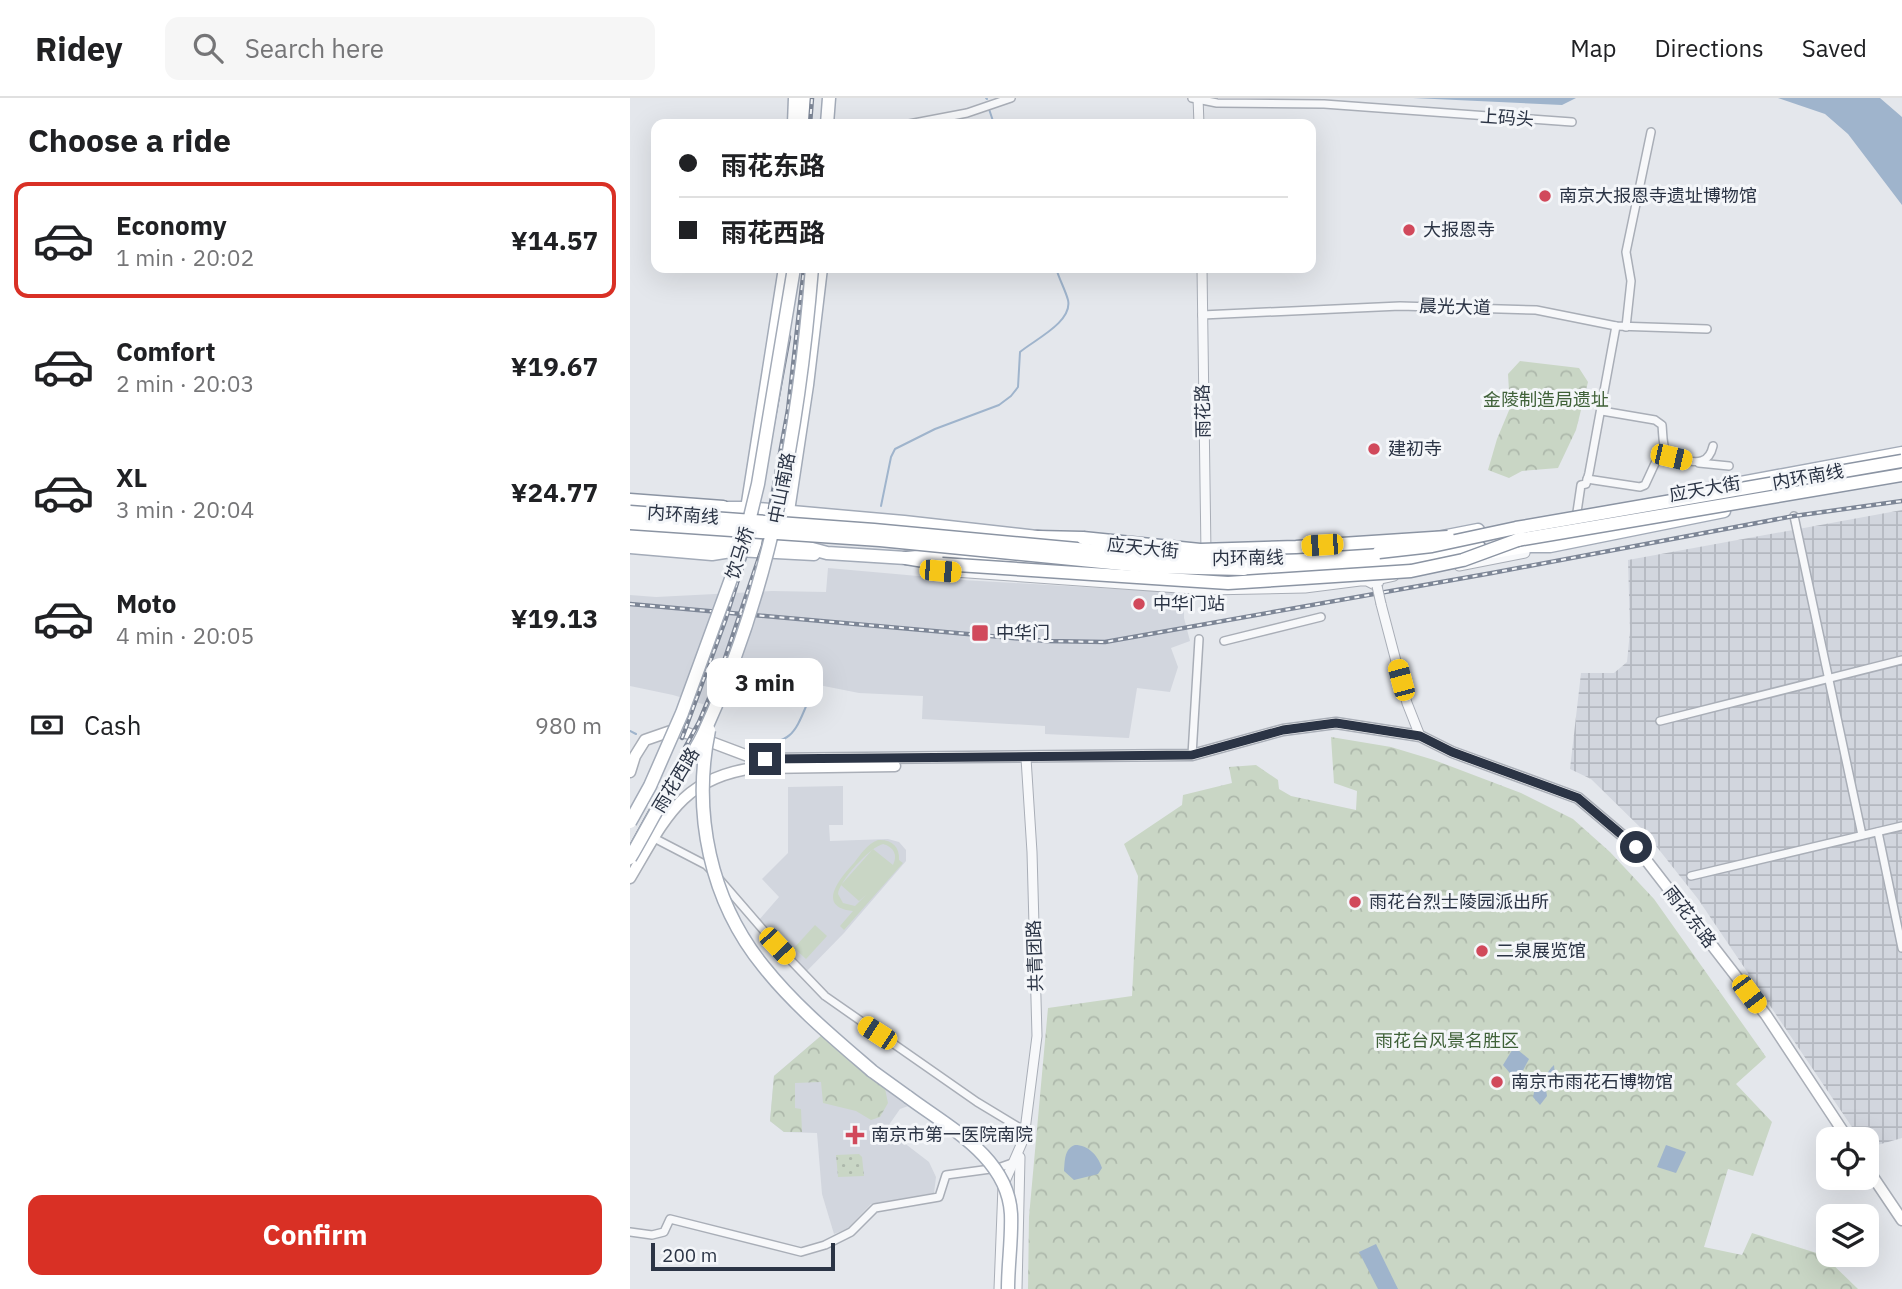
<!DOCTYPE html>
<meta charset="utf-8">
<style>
body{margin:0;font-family:"IBM Plex Sans","Noto Sans SC",sans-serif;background:#f6f6f6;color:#202124;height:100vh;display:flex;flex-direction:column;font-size:26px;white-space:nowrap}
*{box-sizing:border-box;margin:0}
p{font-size:23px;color:#757577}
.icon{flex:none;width:38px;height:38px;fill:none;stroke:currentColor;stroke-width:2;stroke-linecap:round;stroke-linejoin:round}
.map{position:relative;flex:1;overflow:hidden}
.drawer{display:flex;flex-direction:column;background:#fff;width:630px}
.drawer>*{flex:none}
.top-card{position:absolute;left:21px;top:21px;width:665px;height:154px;border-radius:14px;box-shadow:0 7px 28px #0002;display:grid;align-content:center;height:154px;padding:0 28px;background:#fff}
.buttons{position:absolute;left:1186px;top:1029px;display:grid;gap:14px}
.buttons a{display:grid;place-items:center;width:63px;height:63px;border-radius:14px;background:#fff;box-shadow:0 7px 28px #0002;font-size:35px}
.scale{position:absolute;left:21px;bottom:18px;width:184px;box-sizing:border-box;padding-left:7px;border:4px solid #2b3445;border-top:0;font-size:19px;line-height:24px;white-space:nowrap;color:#2b3445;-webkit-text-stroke:5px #f4f6f9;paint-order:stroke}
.end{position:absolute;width:32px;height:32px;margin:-16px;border:9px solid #2b3445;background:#fff;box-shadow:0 0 0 4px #fff}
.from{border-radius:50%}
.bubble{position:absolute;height:49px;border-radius:14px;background:#fff;box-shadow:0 7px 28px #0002;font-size:23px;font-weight:700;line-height:49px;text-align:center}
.car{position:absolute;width:21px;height:42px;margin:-21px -10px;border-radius:9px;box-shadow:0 0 5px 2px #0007;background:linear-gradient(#f5c518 24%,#345 0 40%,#f5c518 0 76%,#345 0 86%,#f5c518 0)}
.top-card b{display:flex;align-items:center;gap:24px;height:66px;font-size:26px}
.top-card b+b{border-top:2px solid #e0e0e0}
.top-card i{width:18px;height:18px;background:#202124}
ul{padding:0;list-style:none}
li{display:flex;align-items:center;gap:21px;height:116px;margin:0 14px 10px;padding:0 14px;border:4px solid transparent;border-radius:14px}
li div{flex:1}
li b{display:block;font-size:26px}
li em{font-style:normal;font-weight:700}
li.current{border-color:#d93025}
li>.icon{width:63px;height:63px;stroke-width:1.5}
h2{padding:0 28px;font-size:32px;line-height:84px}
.pay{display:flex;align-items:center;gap:18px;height:77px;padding:0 28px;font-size:26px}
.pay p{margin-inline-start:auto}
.action{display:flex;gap:14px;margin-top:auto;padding:14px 28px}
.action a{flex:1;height:80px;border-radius:14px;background:#d93025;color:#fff;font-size:28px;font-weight:700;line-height:80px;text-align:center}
header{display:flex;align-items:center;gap:42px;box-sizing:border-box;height:98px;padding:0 35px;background:#fff;border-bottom:2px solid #e0e0e0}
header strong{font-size:33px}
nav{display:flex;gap:38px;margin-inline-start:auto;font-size:24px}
.search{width:490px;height:63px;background:#f6f6f6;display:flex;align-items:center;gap:18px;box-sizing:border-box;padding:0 24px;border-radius:14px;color:#757577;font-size:26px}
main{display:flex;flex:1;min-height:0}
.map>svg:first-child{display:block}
.built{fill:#d2d6de}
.industrial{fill:url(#industrial-grid)}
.park{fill:url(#park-crowns)}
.garden{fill:url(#garden-dots)}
.pitch{fill:#c9d6c5;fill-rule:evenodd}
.water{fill:#9fb4cc}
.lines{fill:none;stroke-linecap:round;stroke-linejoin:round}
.stream{stroke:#9fb4cc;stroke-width:2}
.minor-casing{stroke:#a9aeb7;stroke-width:10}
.tertiary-casing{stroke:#a9aeb7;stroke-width:11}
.secondary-casing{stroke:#a9aeb7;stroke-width:13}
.primary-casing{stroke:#a3abb8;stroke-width:15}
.trunk-casing{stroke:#8b94a3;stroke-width:15}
.minor{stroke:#f7f8fa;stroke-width:7}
.tertiary{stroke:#f7f8fa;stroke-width:9}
.secondary{stroke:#fff;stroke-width:10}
.primary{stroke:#fff;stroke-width:12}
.trunk{stroke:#fff;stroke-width:12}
.rail-casing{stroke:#7d8696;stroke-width:4.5}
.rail{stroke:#f4f6f9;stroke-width:2;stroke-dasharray:5;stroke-linecap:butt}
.tertiary-bridge-casing{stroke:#a9aeb7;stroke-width:11;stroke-linecap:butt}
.primary-bridge-casing{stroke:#a3abb8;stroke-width:15;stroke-linecap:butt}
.trunk-bridge-casing{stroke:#8b94a3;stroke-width:15;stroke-linecap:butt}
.tertiary-bridge{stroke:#f7f8fa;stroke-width:9}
.primary-bridge{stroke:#fff;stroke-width:12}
.trunk-bridge{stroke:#fff;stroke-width:12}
.route{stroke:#2b3445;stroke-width:9}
.poi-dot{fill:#d1495b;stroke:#f4f6f9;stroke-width:2.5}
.labels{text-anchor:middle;stroke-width:6;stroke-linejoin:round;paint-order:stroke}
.street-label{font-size:18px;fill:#2b3445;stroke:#f4f6f9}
.poi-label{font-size:18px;fill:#2b3445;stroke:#f4f6f9;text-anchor:start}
.park-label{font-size:18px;fill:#3f6138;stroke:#f4f6f9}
</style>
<header>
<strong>Ridey</strong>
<div class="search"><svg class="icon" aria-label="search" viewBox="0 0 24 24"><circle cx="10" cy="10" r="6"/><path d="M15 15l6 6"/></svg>Search here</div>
<nav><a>Map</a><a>Directions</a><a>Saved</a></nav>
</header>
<main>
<section class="drawer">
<h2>Choose a ride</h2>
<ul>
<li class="current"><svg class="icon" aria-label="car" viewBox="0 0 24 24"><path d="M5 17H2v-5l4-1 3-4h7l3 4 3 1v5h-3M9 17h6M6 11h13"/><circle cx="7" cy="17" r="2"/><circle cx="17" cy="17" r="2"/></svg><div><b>Economy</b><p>1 min · 20:02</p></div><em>¥14.57</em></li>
<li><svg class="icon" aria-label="car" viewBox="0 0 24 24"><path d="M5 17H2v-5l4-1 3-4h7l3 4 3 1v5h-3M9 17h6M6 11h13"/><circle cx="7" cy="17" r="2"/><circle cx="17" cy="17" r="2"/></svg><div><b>Comfort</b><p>2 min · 20:03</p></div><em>¥19.67</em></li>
<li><svg class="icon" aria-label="car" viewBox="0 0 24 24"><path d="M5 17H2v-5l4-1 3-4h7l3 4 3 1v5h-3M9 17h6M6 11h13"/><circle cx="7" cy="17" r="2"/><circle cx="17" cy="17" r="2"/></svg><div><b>XL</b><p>3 min · 20:04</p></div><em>¥24.77</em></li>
<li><svg class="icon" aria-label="car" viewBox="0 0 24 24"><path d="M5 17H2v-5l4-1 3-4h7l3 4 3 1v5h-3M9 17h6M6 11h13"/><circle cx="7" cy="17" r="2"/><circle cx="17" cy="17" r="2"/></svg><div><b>Moto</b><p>4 min · 20:05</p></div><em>¥19.13</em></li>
</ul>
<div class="pay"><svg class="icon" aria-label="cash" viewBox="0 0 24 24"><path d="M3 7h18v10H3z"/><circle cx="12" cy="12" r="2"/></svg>Cash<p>980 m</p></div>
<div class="action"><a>Confirm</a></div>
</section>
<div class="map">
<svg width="1272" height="1191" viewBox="0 0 1272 1191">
<defs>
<pattern id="industrial-grid" width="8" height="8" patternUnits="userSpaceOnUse" patternTransform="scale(1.75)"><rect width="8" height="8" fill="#d2d6de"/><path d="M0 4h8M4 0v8" fill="none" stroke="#b4b8c0"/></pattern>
<pattern id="park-crowns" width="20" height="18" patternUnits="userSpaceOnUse" patternTransform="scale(1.75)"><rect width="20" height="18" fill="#c9d6c5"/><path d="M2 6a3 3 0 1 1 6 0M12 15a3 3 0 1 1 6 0" fill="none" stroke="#adb8ab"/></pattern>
<pattern id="garden-dots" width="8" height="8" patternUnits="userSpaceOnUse" patternTransform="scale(1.75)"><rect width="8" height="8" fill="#c9d6c5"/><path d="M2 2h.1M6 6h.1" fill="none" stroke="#adb8ab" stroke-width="1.8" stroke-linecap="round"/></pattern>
</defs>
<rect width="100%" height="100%" fill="#e4e7ec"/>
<!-- built -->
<g class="built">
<polygon points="198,470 333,482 554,495 554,520 560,543 541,550 548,569 540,594 507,590 499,640 415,636 415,628 292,621 293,598 229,595 108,571 92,612 43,597 0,588 0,497 26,499 142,493 196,494"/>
<polygon points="213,688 213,727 199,727 200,743 258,741 269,744 276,752 276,763 214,835 173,877 128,823 149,799 132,781 158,755 158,689"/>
<polygon points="192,937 281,1007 270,1011 256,1031 299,1064 306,1079 304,1095 241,1106 217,1131 204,1136 192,1096 187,1035 154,1034 140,1023 144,978"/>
</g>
<!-- industrial -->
<polygon class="industrial" points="1272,412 1272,1040 1237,1050 1237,1041 1230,1041 1068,801 1015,734 961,681 940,671 951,575 984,575 997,564 1000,533 998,462"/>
<!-- park -->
<g class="park">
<polygon points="890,263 949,270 958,284 946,332 928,370 892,373 879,380 858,372 867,341 880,310 878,276"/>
<polygon points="701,639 761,649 804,662 891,695 943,721 980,754 1024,801 1136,959 1106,986 1142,1024 1123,1078 1098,1071 1074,1149 1112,1157 1122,1135 1193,1157 1228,1191 398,1191 399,1119 418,910 502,898 508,778 494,746 552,707 553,697 602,685 599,669 626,667 648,682 649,691 661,698 726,712 727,693 704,685"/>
<polygon points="192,937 254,986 258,1005 250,1019 241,1022 226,1013 193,1005 191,984 165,985 165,1010 171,1011 172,1034 154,1034 140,1023 144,978"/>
</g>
<!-- garden -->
<polygon class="garden" points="229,1056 232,1059 234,1078 208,1079 206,1057"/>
<!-- pitch -->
<g class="pitch">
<path d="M248,742C261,741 270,748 269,762L273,765L214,832L210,828L223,813C185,809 211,779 224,765C231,756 237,746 248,742ZM253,746C264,749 268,757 263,767L243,751L211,787L229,803L236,797L225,808L213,805L208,796C209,783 240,749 253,746Z"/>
<polygon points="185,827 197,838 176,861 164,850"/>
</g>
<!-- water -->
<g class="water">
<polygon points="783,0 946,0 932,7"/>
<polygon points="1148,0 1250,0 1272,19 1272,107 1218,36 1195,16"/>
<polygon points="884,949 899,961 889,980 885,981 873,967"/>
<path d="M924,967L925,978L916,992L917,998L910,1007L903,999L905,990C914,986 916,974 924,967Z"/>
<path d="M445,1047C458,1047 468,1057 472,1070L468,1076L444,1082L434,1073C435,1063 434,1051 445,1047Z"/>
<polygon points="1036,1047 1056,1054 1046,1075 1027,1069"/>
<polygon points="746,1146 768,1191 748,1191 729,1154"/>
</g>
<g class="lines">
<!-- stream -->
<g class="stream">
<polyline points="356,0 357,1"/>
<polyline points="359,11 364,26"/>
<path d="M251,408L261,359L265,351L305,331L369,307L381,298L388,289L390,254C404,242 443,224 438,202C435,191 429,181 426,170"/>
<polyline points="0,633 6,636"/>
<path d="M125,650C161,641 163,640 177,606"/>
</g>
<defs>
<g id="minor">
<polyline points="562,0 587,5 694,6 942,24"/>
<polyline points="279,26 337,15 381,0"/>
<polyline points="572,217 770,208 906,212 986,228 1077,231"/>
<polyline points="996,229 1001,183 996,154 1021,34"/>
<path d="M972,313L1025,322L1032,327C1033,335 1032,348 1037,355C1040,360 1047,360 1052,362C1067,365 1079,366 1083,348"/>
<polyline points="1069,365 1099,368"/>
<polyline points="957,381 1010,389 1015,387 1027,361 1036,353"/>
<polyline points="947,414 951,387 956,386 959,375 986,228"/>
<polyline points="1164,418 1232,737"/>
<polyline points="594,543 691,519"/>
<polyline points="1030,623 1272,562"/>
<polyline points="562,657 569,541"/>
<polyline points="1248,734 1272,850"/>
<polyline points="24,740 76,767 82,773"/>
<polyline points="1061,778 1272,728"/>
<polyline points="90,782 147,848 195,898 347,1004 395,1033"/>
<polyline points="0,1134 22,1137 34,1134 40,1121 171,1154 195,1147 221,1134 245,1110 309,1099 316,1077 368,1070 385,1064"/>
</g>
<g id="tertiary">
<polyline points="568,0 569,26"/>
<polyline points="572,170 576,455"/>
<polyline points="296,467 310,473 577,492 675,490 730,483 737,483 747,488 750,481 764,478"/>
<polyline points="829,468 895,455"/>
<polyline points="751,506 777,605 790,638"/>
<polyline points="369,1191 373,1088 394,1040 407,938 402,754 396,660"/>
<polyline points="387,1191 390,1059"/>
</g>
<g id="secondary">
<polyline points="0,674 5,658 15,642 41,633 57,635 126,661 562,657 653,632 706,625 790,638 822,654 948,700 1006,749 1136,917 1218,1041"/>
<path d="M0,780C34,723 51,679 125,670L265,668"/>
<polyline points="1237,1070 1272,1122"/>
</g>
<g id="primary">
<polyline points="164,26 165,0"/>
<polyline points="173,26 174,0"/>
<polyline points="197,26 199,0"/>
<polyline points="1073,392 1272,355"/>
<polyline points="83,410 117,410 274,424 416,440"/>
<polyline points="117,411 155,170"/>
<polyline points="158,413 177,287 191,170"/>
<polyline points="0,432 160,445 197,455 276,460 312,457 491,472"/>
<polyline points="807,440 848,432"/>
<polyline points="0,449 82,456 107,452 184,456"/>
<polyline points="864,454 900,448 920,448 1094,413"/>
<polyline points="753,470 804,463"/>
<polyline points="242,973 278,999"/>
</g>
<g id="trunk">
<polyline points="0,402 93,409"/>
<polyline points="407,439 453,440"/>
<polyline points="0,440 107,452"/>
<polyline points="276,460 312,466"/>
<polyline points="609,461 749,454"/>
<path d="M614,471C694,470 771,463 849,449"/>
</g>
</defs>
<!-- minor casing -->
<use href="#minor" class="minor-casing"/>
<!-- tertiary casing -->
<use href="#tertiary" class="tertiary-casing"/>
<!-- secondary casing -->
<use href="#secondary" class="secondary-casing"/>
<!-- primary casing -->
<use href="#primary" class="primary-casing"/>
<!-- trunk casing -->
<use href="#trunk" class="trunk-casing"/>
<!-- minor -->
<use href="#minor" class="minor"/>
<!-- tertiary -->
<use href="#tertiary" class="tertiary"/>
<!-- secondary -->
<use href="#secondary" class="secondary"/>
<!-- primary -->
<use href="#primary" class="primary"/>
<!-- trunk -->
<use href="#trunk" class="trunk"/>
<defs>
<g id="rail">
<polyline points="180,26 182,0"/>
<polyline points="0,506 417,543 475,544 862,475 1164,418 1272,403"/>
<polyline points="52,640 95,523 122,437 159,239"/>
<polyline points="0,750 69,624 92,569 133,448 158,312 174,170"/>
</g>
</defs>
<!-- rail casing -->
<use href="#rail" class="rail-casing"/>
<!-- rail -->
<use href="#rail" class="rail"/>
<defs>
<polyline id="tertiary-bridge" points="747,488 751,506"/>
<g id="primary-bridge">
<path d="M79,632C62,715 80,803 134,869C165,908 205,941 242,973"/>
<polyline points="0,724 20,688 52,615 113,448 128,386 164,170"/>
<path d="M0,760C12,740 22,720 34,700C48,679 62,659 73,637C141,490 169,330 182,170"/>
<path d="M278,999C318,1029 378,1059 381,1116C382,1141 378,1166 378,1191"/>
</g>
<g id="trunk-bridge">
<polyline points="0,414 244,432 544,460 609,461"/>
<polyline points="0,425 250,442 522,469 614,471"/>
<polyline points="453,440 570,452 666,449 818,439"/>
<polyline points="887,442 1272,377"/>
<polyline points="749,454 802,448 886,430 1272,363"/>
<polyline points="312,466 598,485 781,473 833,462 893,440"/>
</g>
</defs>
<!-- tertiary-bridge casing -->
<use href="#tertiary-bridge" class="tertiary-bridge-casing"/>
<!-- primary-bridge casing -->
<use href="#primary-bridge" class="primary-bridge-casing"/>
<!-- trunk-bridge casing -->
<use href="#trunk-bridge" class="trunk-bridge-casing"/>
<!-- tertiary-bridge -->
<use href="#tertiary-bridge" class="tertiary-bridge"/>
<!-- primary-bridge -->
<use href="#primary-bridge" class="primary-bridge"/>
<!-- trunk-bridge -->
<use href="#trunk-bridge" class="trunk-bridge"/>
</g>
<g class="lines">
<!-- route -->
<polyline class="route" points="135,661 562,657 653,632 706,625 790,638 822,654 948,700 1006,749"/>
</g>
<!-- markers -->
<g class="poi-dot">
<circle cx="915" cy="98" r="7"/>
<circle cx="779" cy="132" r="7"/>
<circle cx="744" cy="351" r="7"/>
<circle cx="509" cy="506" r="7"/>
<rect x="341" y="526" width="18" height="18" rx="3.5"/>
<circle cx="725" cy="804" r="7"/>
<circle cx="852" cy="853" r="7"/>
<circle cx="867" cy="984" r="7"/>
<path d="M221.5 1026.5h7v7h7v7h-7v7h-7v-7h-7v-7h7z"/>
</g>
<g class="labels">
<!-- street labels -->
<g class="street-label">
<text transform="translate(877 20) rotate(4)" y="6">上码头</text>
<text transform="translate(825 209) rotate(2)" y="6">晨光大道</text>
<text transform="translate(573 313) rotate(-91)" y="6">雨花路</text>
<text transform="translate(1178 379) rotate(-10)" y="6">内环南线</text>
<text transform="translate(152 390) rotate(-79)" y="6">中山南路</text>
<text transform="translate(1075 391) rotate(-10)" y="6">应天大街</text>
<text transform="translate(53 417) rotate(4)" y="6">内环南线</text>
<text transform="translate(513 450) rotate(6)" y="6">应天大街</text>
<text transform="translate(110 455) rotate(-73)" y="6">饮马桥</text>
<text transform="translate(618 460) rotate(-1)" y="6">内环南线</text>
<text transform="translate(46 682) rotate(-59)" y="6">雨花西路</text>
<text transform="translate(1060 819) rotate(52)" y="6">雨花东路</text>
<text transform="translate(405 858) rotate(-92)" y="6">共青团路</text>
</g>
<!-- poi labels -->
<g class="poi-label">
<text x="929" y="104">南京大报恩寺遗址博物馆</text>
<text x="793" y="138">大报恩寺</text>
<text x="758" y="357">建初寺</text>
<text x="523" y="512">中华门站</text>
<text x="366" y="541">中华门</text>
<text x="739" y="810">雨花台烈士陵园派出所</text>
<text x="866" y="859">二泉展览馆</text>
<text x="881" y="990">南京市雨花石博物馆</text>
<text x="241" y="1043">南京市第一医院南院</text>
</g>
<!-- park labels -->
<g class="park-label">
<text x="916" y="308">金陵制造局遗址</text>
<text x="817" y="949">雨花台风景名胜区</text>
</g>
</g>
</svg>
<div class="buttons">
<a><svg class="icon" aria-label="locate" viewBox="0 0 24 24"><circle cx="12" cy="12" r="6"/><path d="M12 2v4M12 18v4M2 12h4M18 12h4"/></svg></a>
<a><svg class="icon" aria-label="layers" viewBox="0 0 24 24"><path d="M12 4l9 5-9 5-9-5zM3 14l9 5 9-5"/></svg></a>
</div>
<div class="scale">200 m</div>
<i class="end from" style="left:1006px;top:749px"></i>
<i class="end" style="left:135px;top:661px"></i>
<div class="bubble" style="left:77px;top:560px;width:116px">3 min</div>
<i class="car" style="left:1041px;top:359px;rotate:103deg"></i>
<i class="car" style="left:692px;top:447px;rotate:266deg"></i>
<i class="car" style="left:310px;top:473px;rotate:95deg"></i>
<i class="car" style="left:771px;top:582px;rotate:345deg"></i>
<i class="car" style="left:147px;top:848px;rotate:137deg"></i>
<i class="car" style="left:1119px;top:896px;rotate:143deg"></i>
<i class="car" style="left:247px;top:935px;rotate:303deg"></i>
<div class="top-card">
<b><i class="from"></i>雨花东路</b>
<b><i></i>雨花西路</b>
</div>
</div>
</main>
